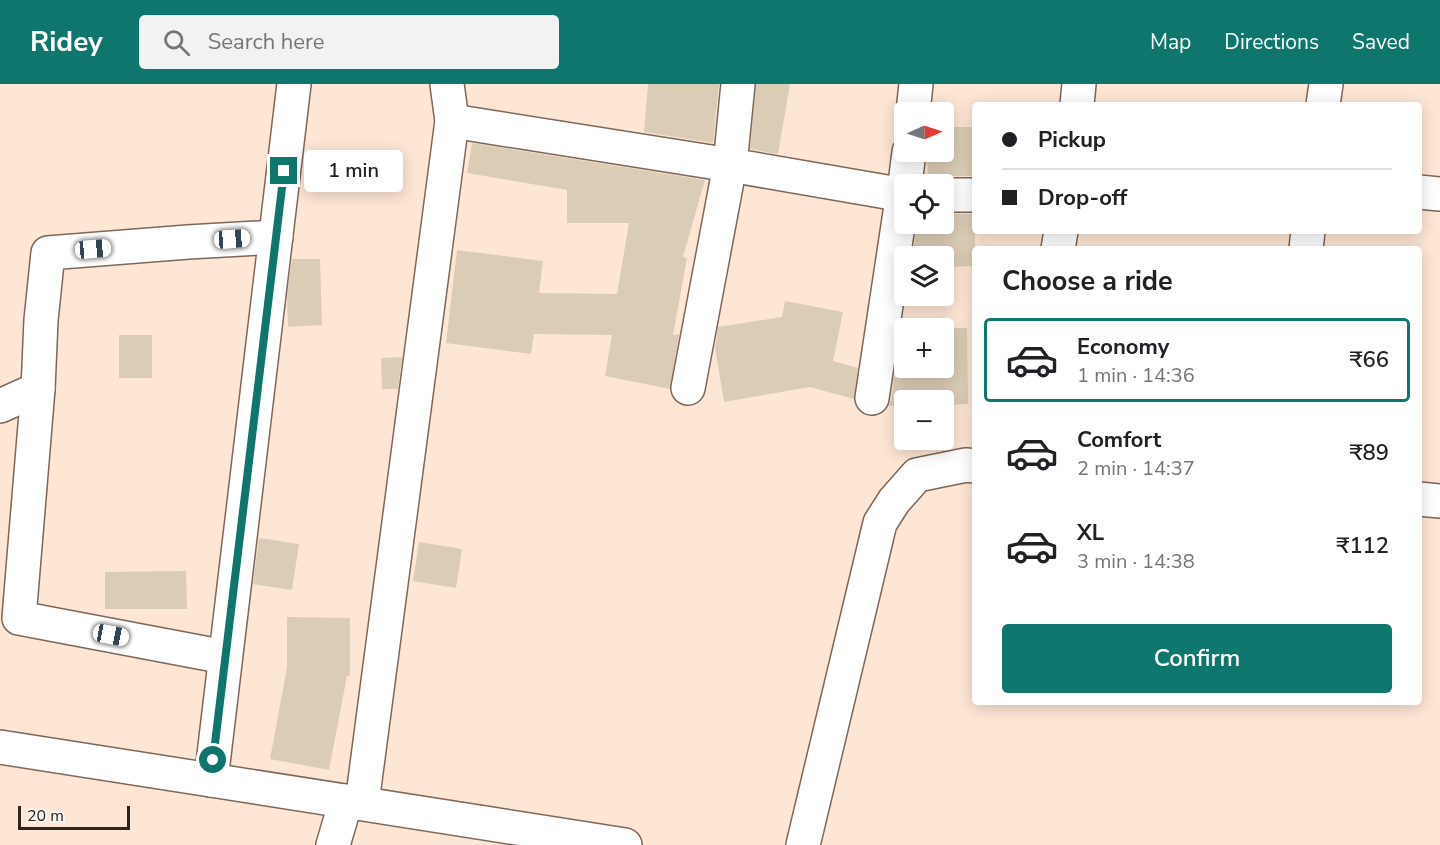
<!DOCTYPE html>
<meta charset="utf-8">
<style>
body{margin:0;font-family:"Nunito Sans",sans-serif;background:#f2f2f2;color:#202124;height:100vh;display:flex;flex-direction:column;font-size:22px;white-space:nowrap}
*{box-sizing:border-box;margin:0}
p{font-size:20px;color:#757577}
.icon{flex:none;width:33px;height:33px;fill:none;stroke:currentColor;stroke-width:2;stroke-linecap:round;stroke-linejoin:round}
.map{position:relative;flex:1;overflow:hidden}
.side{position:absolute;left:972px;top:162px;width:450px;height:459px;display:flex;flex-direction:column;background:#fff;border-radius:6px;box-shadow:0 3px 15px #0003}
.side>*{flex:none}
.guide{position:absolute;left:972px;top:18px;width:450px;height:132px;border-radius:6px;box-shadow:0 3px 15px #0003;display:grid;align-content:center;height:132px;padding:0 30px;background:#fff}
.needle{width:39px;rotate:87deg}
.tools{position:absolute;left:894px;top:18px;display:grid;gap:12px}
.tools a{display:grid;place-items:center;width:60px;height:60px;border-radius:6px;background:#fff;box-shadow:0 3px 15px #0003;font-size:30px}
.scale{position:absolute;left:18px;bottom:15px;width:112px;box-sizing:border-box;padding-left:6px;border:3px solid #2d241e;border-top:0;font-size:16px;line-height:21px;white-space:nowrap;color:#2d241e;-webkit-text-stroke:4px #fcf7f4;paint-order:stroke}
.end{position:absolute;width:27px;height:27px;margin:-14px;border:8px solid #0f766e;background:#fff;box-shadow:0 0 0 3px #fff}
.from{border-radius:50%}
.bubble{position:absolute;height:42px;border-radius:6px;background:#fff;box-shadow:0 3px 15px #0003;font-size:20px;font-weight:600;line-height:42px;text-align:center}
.car{position:absolute;width:18px;height:36px;margin:-18px -9px;border-radius:8px;box-shadow:0 0 4px 2px #0007;background:linear-gradient(#fff 24%,#345 0 40%,#fff 0 76%,#345 0 86%,#fff 0)}
.guide b{display:flex;align-items:center;gap:21px;height:57px;font-size:22px}
.guide b+b{border-top:2px solid #e0e0e0}
.guide i{width:15px;height:15px;background:#202124}
ul{padding:0;list-style:none}
li{display:flex;align-items:center;gap:18px;height:84px;margin:0 12px 9px;padding:0 18px;border:3px solid transparent;border-radius:6px}
li div{flex:1}
li b{display:block;font-size:22px}
li em{font-style:normal;font-weight:600}
li.current{border-color:#0f766e}
li>.icon{width:54px;height:54px;stroke-width:1.5}
h2{padding:0 30px;font-size:27px;line-height:72px}
.cta{display:flex;gap:12px;margin-top:auto;padding:12px 30px}
.cta a{flex:1;height:69px;border-radius:6px;background:#0f766e;color:#fff;font-size:24px;font-weight:600;line-height:69px;text-align:center}
header{display:flex;align-items:center;gap:36px;box-sizing:border-box;height:84px;padding:0 30px;background:#0f766e;color:#fff}
header strong{font-size:28px}
nav{display:flex;gap:33px;margin-inline-start:auto;font-size:21px}
.search{width:420px;height:54px;background:#f2f2f2;display:flex;align-items:center;gap:15px;box-sizing:border-box;padding:0 21px;border-radius:6px;color:#757577;font-size:22px}
.map>svg:first-child{display:block}
.building{fill:#dbccb6;fill-rule:evenodd}
.lines{fill:none;stroke-linecap:round;stroke-linejoin:round}
.minor-casing{stroke:#7c6759;stroke-width:36}
.minor{stroke:#fff;stroke-width:33}
.route{stroke:#0f766e;stroke-width:8}
</style>
<header>
<strong>Ridey</strong>
<div class="search"><svg class="icon" aria-label="search" viewBox="0 0 24 24"><circle cx="10" cy="10" r="6"/><path d="M15 15l6 6"/></svg>Search here</div>
<nav><a>Map</a><a>Directions</a><a>Saved</a></nav>
</header>
<div class="map">
<svg width="1440" height="761" viewBox="0 0 1440 761">
<rect width="100%" height="100%" fill="#fee6d5"/>
<!-- building -->
<g class="building">
<polygon points="648,0 719,0 713,59 644,48"/>
<polygon points="756,0 790,0 778,70 750,65"/>
<polygon points="944,43 975,43 975,92 943,92 935,95 928,100 927,68 944,68"/>
<polygon points="472,59 705,96 683,173 687,174 673,251 679,250 670,305 605,292 612,251 534,250 531,270 446,259 457,166 543,177 539,209 617,210 629,139 567,139 567,106 467,89"/>
<polygon points="944,130 975,130 975,182 944,183 944,172 914,172 914,162 917,140 944,140"/>
<polygon points="292,175 320,175 322,241 288,243 287,214"/>
<polygon points="785,217 843,228 833,277 858,284 854,315 810,303 724,318 715,264 718,243 782,233"/>
<path d="M902,244H967L968,320L944,321V316H904V321L888,322L891,317L894,293L901,294ZM904,244H944V284H904Z"/>
<rect x="119" y="251" width="33" height="43"/>
<polygon points="402,273 398,305 382,305 381,274"/>
<polygon points="259,454 299,460 292,506 253,500"/>
<polygon points="419,458 462,465 456,504 413,497"/>
<polygon points="186,487 187,525 105,525 105,488"/>
<polygon points="287,533 350,534 350,592 347,592 329,686 270,675 287,584"/>
</g>
<g class="lines">
<defs>
<g id="minor">
<polyline points="447,0 452,37"/>
<polyline points="1077,21 1079,0"/>
<polyline points="1323,21 1326,0"/>
<polyline points="913,28 916,0"/>
<polyline points="905,100 909,68"/>
<polyline points="1419,108 1440,110"/>
<polyline points="944,111 975,111"/>
<polyline points="1058,165 1061,147"/>
<polyline points="1306,165 1308,147"/>
<polyline points="688,304 730,81 738,0"/>
<polyline points="38,305 19,534 225,573"/>
<polyline points="872,314 904,102"/>
<polyline points="0,322 38,305 41,236 48,169 188,158 276,153"/>
<polyline points="1419,415 1440,417"/>
<polyline points="0,663 625,761"/>
<polyline points="211,696 294,0"/>
<polyline points="362,719 452,37 730,81 904,111"/>
<polyline points="333,761 346,717"/>
<polyline points="803,761 880,439 894,417 917,391 966,381 975,382"/>
</g>
</defs>
<!-- minor casing -->
<use href="#minor" class="minor-casing"/>
<!-- minor -->
<use href="#minor" class="minor"/>
</g>
<g class="lines">
<!-- route -->
<polyline class="route" points="213,676 284,87"/>
</g>
</svg>
<div class="tools">
<a><svg class="needle" viewBox="-14 -14 28 28"><path d="M0-13l5 13h-10z" fill="#e53935"/><path d="M0 13l5-13h-10z" fill="#757577"/></svg></a>
<a><svg class="icon" aria-label="locate" viewBox="0 0 24 24"><circle cx="12" cy="12" r="6"/><path d="M12 2v4M12 18v4M2 12h4M18 12h4"/></svg></a>
<a><svg class="icon" aria-label="layers" viewBox="0 0 24 24"><path d="M12 4l9 5-9 5-9-5zM3 14l9 5 9-5"/></svg></a>
<a>+</a>
<a>−</a>
</div>
<div class="scale">20 m</div>
<i class="end from" style="left:213px;top:676px"></i>
<i class="end" style="left:284px;top:87px"></i>
<div class="bubble" style="left:304px;top:66px;width:99px">1 min</div>
<i class="car" style="left:232px;top:155px;rotate:86deg"></i>
<i class="car" style="left:93px;top:165px;rotate:85deg"></i>
<i class="car" style="left:111px;top:551px;rotate:101deg"></i>
<div class="guide">
<b><i class="from"></i>Pickup</b>
<b><i></i>Drop-off</b>
</div>
<section class="side">
<h2>Choose a ride</h2>
<ul>
<li class="current"><svg class="icon" aria-label="car" viewBox="0 0 24 24"><path d="M5 17H2v-5l4-1 3-4h7l3 4 3 1v5h-3M9 17h6M6 11h13"/><circle cx="7" cy="17" r="2"/><circle cx="17" cy="17" r="2"/></svg><div><b>Economy</b><p>1 min · 14:36</p></div><em>₹66</em></li>
<li><svg class="icon" aria-label="car" viewBox="0 0 24 24"><path d="M5 17H2v-5l4-1 3-4h7l3 4 3 1v5h-3M9 17h6M6 11h13"/><circle cx="7" cy="17" r="2"/><circle cx="17" cy="17" r="2"/></svg><div><b>Comfort</b><p>2 min · 14:37</p></div><em>₹89</em></li>
<li><svg class="icon" aria-label="car" viewBox="0 0 24 24"><path d="M5 17H2v-5l4-1 3-4h7l3 4 3 1v5h-3M9 17h6M6 11h13"/><circle cx="7" cy="17" r="2"/><circle cx="17" cy="17" r="2"/></svg><div><b>XL</b><p>3 min · 14:38</p></div><em>₹112</em></li>
</ul>
<div class="cta"><a>Confirm</a></div>
</section>
</div>
